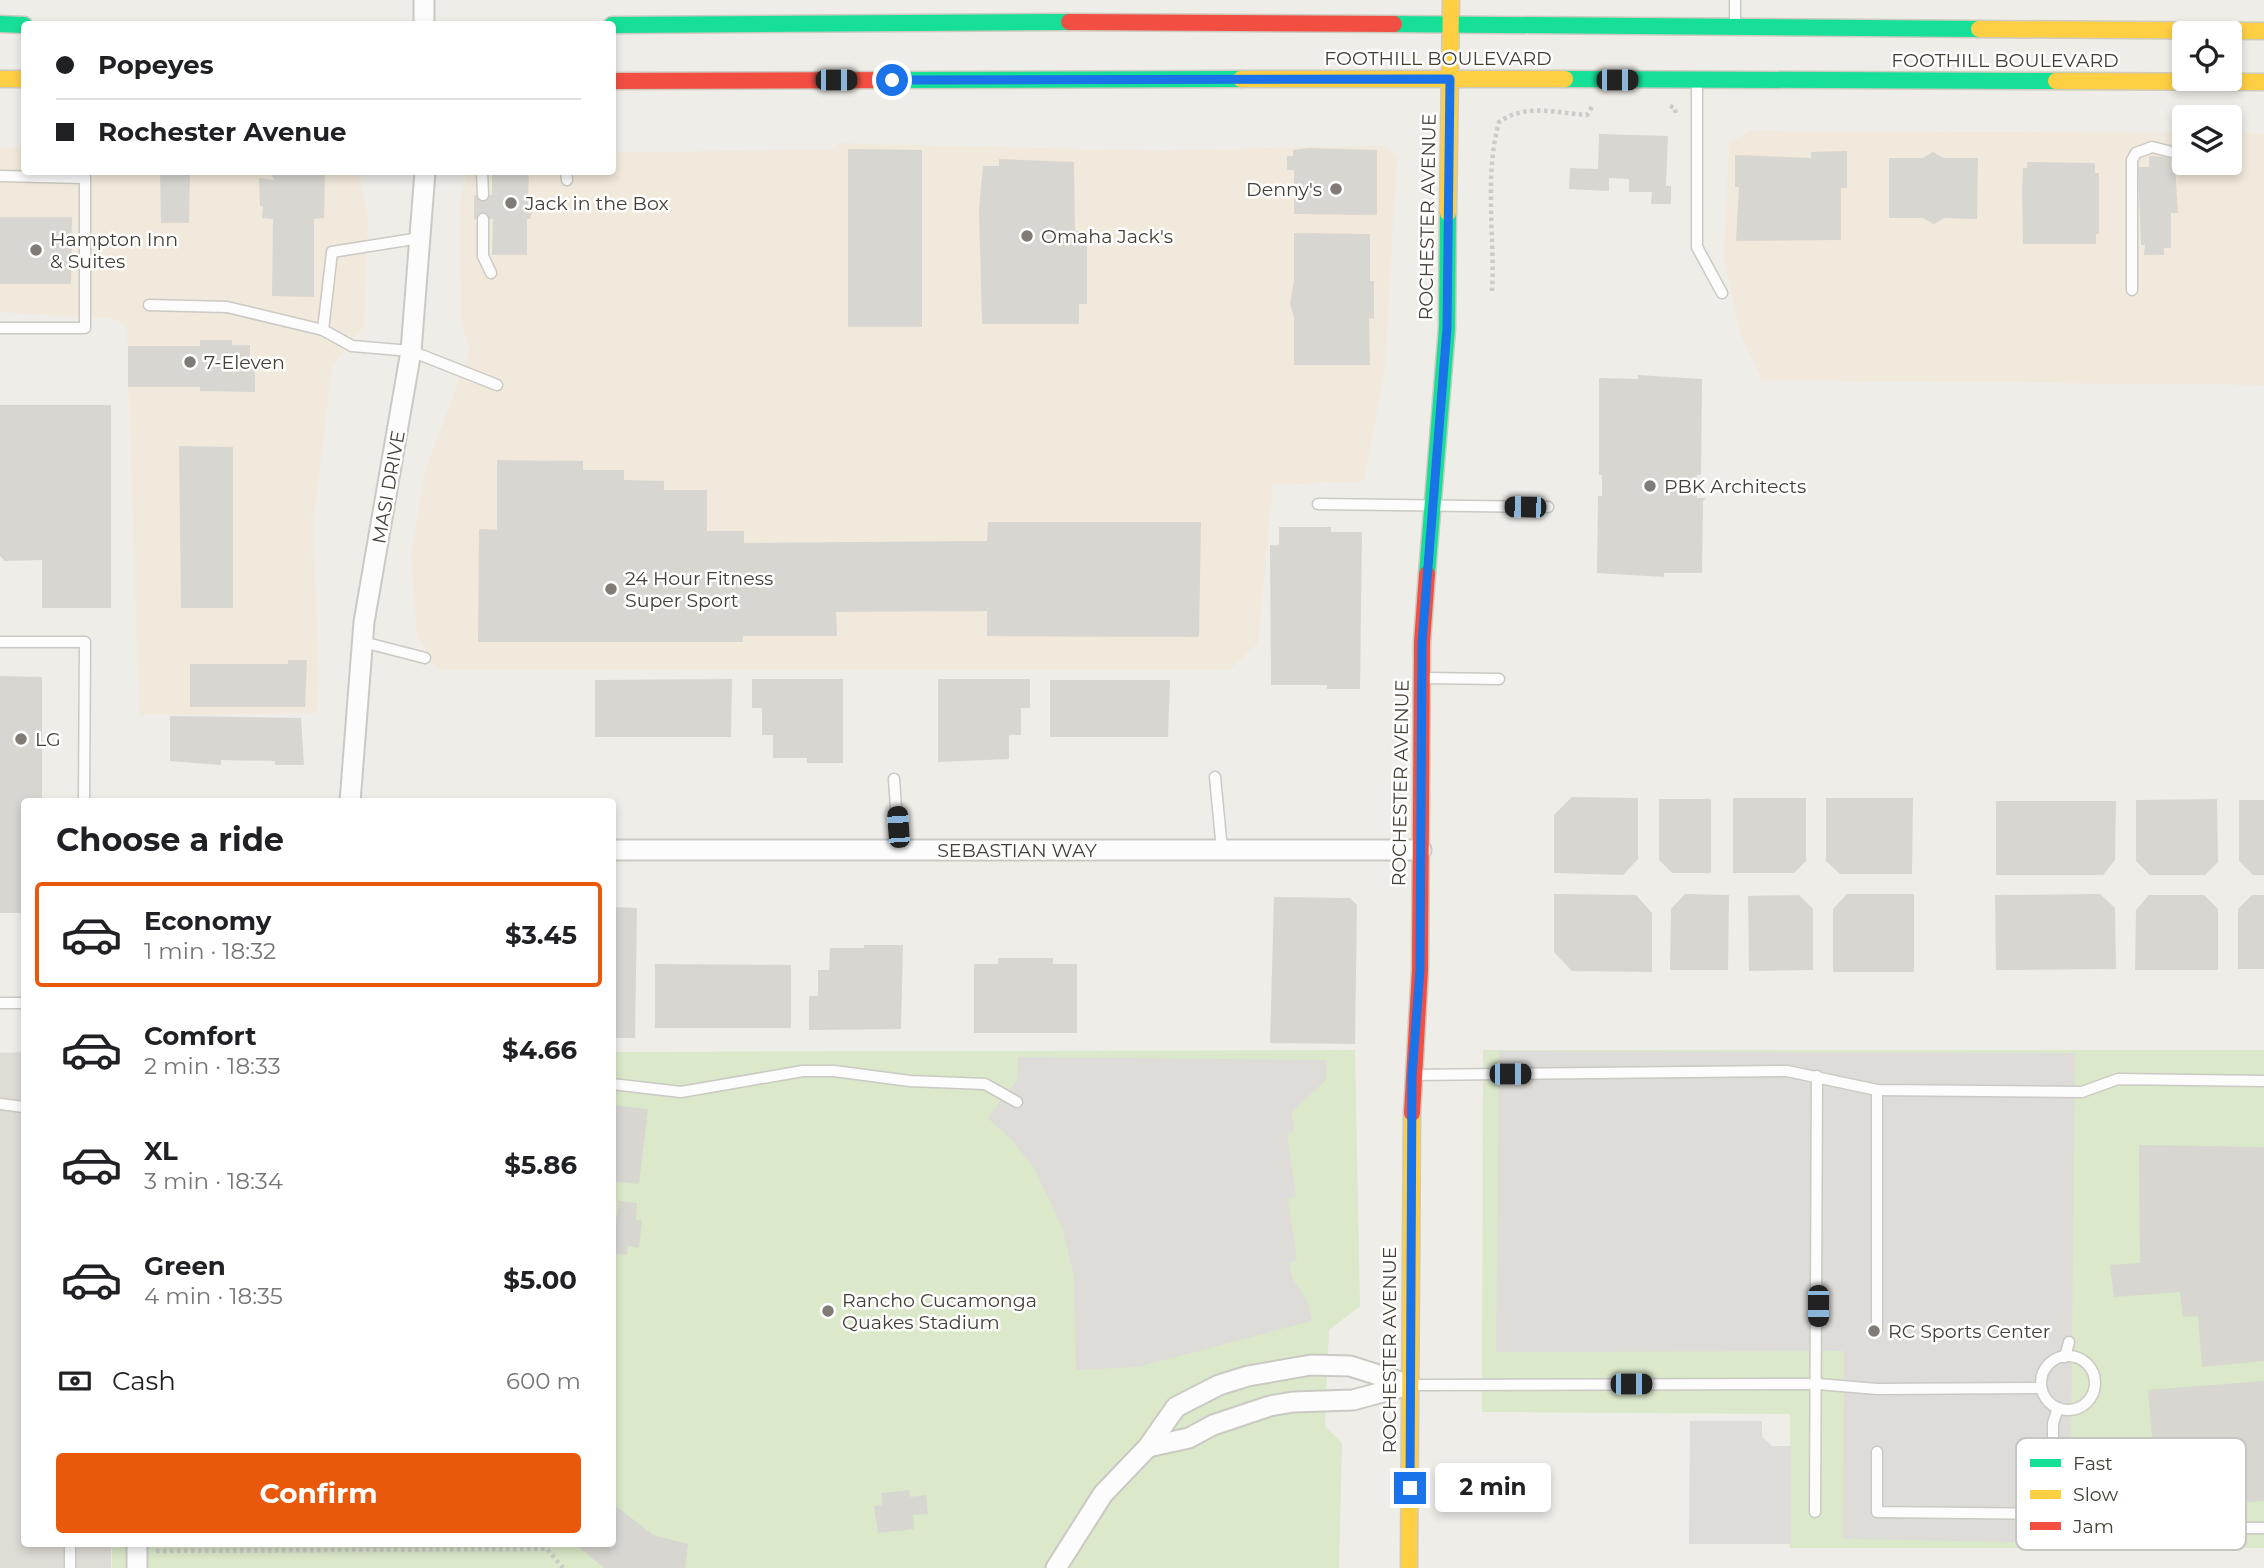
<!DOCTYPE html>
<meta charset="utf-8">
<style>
body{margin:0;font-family:Montserrat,sans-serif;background:#f6f6f6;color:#202124;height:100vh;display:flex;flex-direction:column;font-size:26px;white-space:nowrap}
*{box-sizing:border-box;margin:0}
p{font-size:23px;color:#757577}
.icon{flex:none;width:38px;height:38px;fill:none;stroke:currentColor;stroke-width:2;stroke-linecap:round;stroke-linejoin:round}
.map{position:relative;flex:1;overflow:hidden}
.panel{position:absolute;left:21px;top:798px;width:595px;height:749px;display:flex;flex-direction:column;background:#fff;border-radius:7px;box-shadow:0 4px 10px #0003}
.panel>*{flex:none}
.top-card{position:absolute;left:21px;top:21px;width:595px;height:154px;border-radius:7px;box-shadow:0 4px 10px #0003;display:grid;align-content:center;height:154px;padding:0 35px;background:#fff}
.controls{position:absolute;left:2172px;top:21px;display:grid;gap:14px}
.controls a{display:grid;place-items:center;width:70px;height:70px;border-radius:7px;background:#fff;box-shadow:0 4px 10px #0003;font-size:35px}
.end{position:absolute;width:32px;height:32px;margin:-16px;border:9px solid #1a73e8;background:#fff;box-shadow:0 0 0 4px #fff}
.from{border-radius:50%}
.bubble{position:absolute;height:49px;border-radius:7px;background:#fff;box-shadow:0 4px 10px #0003;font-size:23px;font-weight:700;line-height:49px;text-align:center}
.car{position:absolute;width:21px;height:42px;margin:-21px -10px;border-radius:9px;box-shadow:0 0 5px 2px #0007;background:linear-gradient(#222 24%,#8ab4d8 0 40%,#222 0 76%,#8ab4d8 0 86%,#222 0)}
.top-card b{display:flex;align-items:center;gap:24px;height:66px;font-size:26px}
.top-card b+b{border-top:2px solid #e0e0e0}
.top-card i{width:18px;height:18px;background:#202124}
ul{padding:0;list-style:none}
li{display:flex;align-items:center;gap:21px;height:105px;margin:0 14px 10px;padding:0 21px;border:4px solid transparent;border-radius:7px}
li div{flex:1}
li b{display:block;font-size:26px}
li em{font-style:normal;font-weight:700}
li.current{border-color:#ea580c}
li>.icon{width:63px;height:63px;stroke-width:1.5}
h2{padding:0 35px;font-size:32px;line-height:84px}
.pay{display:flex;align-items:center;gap:18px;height:77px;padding:0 35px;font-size:26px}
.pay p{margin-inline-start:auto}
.button{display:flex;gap:14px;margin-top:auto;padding:14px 35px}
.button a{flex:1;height:80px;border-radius:7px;background:#ea580c;color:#fff;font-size:28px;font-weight:700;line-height:80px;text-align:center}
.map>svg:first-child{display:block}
.commercial{fill:#f1e9db}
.industrial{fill:#dfdcd6}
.green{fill:#dbe8c9}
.parking{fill:#dedcd8}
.building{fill:#d8d6d0}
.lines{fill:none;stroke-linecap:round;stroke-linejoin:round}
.lane-casing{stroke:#cbc9c4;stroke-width:13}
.street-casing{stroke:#cbc9c4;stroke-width:23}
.fast-casing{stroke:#cecabf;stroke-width:19}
.slow-casing{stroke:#cecabf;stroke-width:19}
.jam-casing{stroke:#cecabf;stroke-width:19}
.path{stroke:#cdcbc7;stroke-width:4.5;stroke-dasharray:3.5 3.5;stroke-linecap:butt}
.lane{stroke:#fdfcfc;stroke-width:10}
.street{stroke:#fdfcfc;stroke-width:19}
.fast{stroke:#16e098;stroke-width:16}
.slow{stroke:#ffcf43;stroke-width:16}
.jam{stroke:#f24e42;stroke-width:16}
.route{stroke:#1a73e8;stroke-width:9}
.poi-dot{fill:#807b74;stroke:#fff;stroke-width:2.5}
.labels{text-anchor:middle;stroke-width:5;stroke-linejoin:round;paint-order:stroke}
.street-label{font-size:19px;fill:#443e35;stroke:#fff}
.poi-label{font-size:19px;fill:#443e35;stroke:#fff;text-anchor:start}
.key{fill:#fff;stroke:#c7c5c2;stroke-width:2}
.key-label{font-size:19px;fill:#443e35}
</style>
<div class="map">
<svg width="2264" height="1568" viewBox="0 0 2264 1568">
<rect width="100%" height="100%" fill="#efede8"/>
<!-- commercial -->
<g class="commercial">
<polygon points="1750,131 2184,133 2184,163 2230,163 2230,133 2264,133 2264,385 1762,380 1740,334 1724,257 1729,143"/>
<polygon points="838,143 1162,151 1384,145 1397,157 1385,369 1364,481 1273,485 1258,643 1229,670 438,670 417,636 411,557 425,471 470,351 461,320 460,201 467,172 612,172 613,152 833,150"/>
<polygon points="0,147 24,148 24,172 358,172 368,217 364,326 332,367 313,525 319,678 317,713 139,715 127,328 116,319 0,312"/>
</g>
<!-- industrial -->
<polygon class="industrial" points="24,1052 24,1544 111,1544 111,1568 0,1568 0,1053"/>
<!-- green -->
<g class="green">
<polygon points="1355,1050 1360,1306 1329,1330 1325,1426 1342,1443 1339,1568 112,1568 112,1544 612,1544 613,1052"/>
<polygon points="1483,1050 2264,1050 2264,1548 1790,1548 1790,1414 1482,1412"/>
</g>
<!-- parking -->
<g class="parking">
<polygon points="1499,1051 2075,1053 2070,1543 1843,1539 1844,1351 1496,1352"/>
<polygon points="1018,1057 1327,1060 1326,1080 1291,1113 1295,1131 1287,1134 1296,1196 1288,1199 1297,1260 1289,1263 1293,1279 1308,1302 1312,1321 1138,1367 1076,1370 1074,1276 1062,1227 1034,1168 1010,1138 987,1118 1017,1080"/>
<polygon points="1690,1421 1762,1421 1762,1437 1772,1446 1791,1446 1791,1544 1689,1544"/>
</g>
<!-- building -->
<g class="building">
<polygon points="1599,134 1668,136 1666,186 1671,186 1671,204 1651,204 1652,192 1629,192 1629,179 1609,178 1609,191 1569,189 1570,168 1598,169"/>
<polygon points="1309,148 1377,150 1377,215 1294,214 1294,170 1287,170 1287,156 1293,156 1293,150"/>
<polygon points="848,149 922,150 922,327 848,327"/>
<polygon points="1847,151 1847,188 1841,188 1841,240 1736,241 1739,187 1735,187 1735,155 1811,158 1811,152"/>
<polygon points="1933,152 1944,158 1978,158 1977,219 1944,218 1934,224 1923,218 1889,218 1889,158 1923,158"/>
<polygon points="2149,156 2171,157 2171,167 2175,167 2178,213 2171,213 2171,248 2164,248 2164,255 2144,255 2145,245 2141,245 2138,167 2149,167"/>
<polygon points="999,159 1074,162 1075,231 1087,231 1087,304 1079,304 1079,324 982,324 979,209 983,166 999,166"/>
<polygon points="2027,162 2095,163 2095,173 2099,173 2099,234 2096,234 2096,244 2023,244 2022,190 2023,168 2027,168"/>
<polygon points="160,172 190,172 189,223 161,223"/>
<polygon points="270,172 325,172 324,218 314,219 314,297 272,296 273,219 262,218 263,206 260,206 259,178 274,180"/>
<polygon points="505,172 529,173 528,194 534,206 530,219 527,219 527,255 492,255 493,219 474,219 474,195 492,195 492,173"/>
<polygon points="0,217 72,217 71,284 0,284"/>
<polygon points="1294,233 1370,234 1370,281 1374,281 1374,319 1369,318 1370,365 1294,365 1294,317 1290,304 1294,281"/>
<polygon points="200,340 232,340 232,345 250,345 250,359 255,360 255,392 200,391 200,387 128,387 128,346 200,346"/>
<polygon points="1638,375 1702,379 1701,475 1697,475 1697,498 1706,498 1703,501 1702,573 1664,573 1664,577 1597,573 1598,496 1602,496 1602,475 1599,475 1599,378 1638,379"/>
<polygon points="0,405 111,405 111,608 42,608 42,560 5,561 0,556"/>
<polygon points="179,446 233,447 233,608 181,608"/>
<polygon points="497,460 583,461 583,470 624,470 624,480 664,481 664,490 707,490 707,531 744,531 744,543 987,541 988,522 1201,522 1199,637 987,636 987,611 836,612 837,636 743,636 743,642 478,642 479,529 497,530"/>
<polygon points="1279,527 1331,527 1331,532 1362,532 1360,689 1327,689 1327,685 1271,685 1270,545 1279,545"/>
<polygon points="288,660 307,660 305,707 190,707 190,664 288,664"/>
<polygon points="0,676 42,677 42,802 24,802 24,913 0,913"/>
<polygon points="732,679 731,737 595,737 595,680"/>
<polygon points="752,679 843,679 843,763 807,763 807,758 773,758 773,735 762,735 762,708 752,708"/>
<polygon points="938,679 1030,679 1030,708 1021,708 1021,735 1009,735 1009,759 938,762"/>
<polygon points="1050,680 1170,680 1168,737 1050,737"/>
<polygon points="170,716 301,718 304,765 275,765 275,761 221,760 221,765 170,761"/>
<polygon points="1572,797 1638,798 1638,859 1623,875 1554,873 1554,815"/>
<polygon points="1733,798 1806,798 1806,861 1794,873 1733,873"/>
<polygon points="1826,798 1913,798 1912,874 1840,874 1826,861"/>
<polygon points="1659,799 1711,799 1711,873 1672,873 1659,860"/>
<polygon points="2217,799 2218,862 2205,875 2150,875 2136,861 2136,800"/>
<polygon points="2239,800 2264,800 2264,875 2253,875 2239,861"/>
<polygon points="1996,801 2116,801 2115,860 2103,875 1996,875"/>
<polygon points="1554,894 1636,895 1652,913 1652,972 1572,971 1554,952"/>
<polygon points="1685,894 1729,895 1728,970 1670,970 1671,909"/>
<polygon points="1847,894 1914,894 1914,972 1833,972 1833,909"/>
<polygon points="2100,894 2115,908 2116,969 1996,970 1995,895"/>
<polygon points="1799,895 1813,909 1813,970 1749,971 1748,896"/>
<polygon points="2149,895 2204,895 2218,909 2218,970 2135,970 2136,910"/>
<polygon points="2252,895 2264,895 2264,969 2238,969 2238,909"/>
<polygon points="1274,897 1350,898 1357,905 1355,1044 1270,1043"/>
<polygon points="612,907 637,908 635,1038 612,1038"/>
<polygon points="864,945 903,945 901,1029 809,1030 809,996 818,996 818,970 829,970 830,948 864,948"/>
<polygon points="998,958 1053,958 1053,964 1077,964 1077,1033 974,1033 974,964 998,964"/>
<polygon points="655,964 791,965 791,1028 655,1028"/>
<polygon points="612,1105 648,1109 639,1184 612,1181"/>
<polygon points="2139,1145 2264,1147 2264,1361 2202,1367 2198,1316 2183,1317 2180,1292 2114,1297 2110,1265 2140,1263"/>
<polygon points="619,1201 637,1203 636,1220 642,1221 639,1248 628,1246 627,1255 612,1253 612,1217 617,1217"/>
<polygon points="2264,1381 2264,1501 2158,1509 2148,1390"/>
<polygon points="909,1490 910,1497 926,1495 928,1514 913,1515 914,1529 878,1533 874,1506 882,1505 881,1493"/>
<polygon points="612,1503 653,1535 688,1544 685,1568 604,1568 580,1548 576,1544 612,1544"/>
</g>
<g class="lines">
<defs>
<g id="lane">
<polyline points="1735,0 1735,22"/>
<polyline points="1697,84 1697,247 1722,293"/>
<polyline points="2212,163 2214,163"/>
<polyline points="482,172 483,195"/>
<polyline points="566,172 567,180"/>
<polyline points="0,176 85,178 85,328 0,328"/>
<polyline points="483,219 483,256 491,273"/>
<polyline points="2132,290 2132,160 2136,153 2152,147 2184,155"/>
<polyline points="149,305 227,307 323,330 352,346 411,351 497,385"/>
<polyline points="323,330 332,252 420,238"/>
<polyline points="1318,504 1548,507"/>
<polyline points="0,642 85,642 84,802"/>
<polyline points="363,642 425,658"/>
<polyline points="1423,678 1499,679"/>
<polyline points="1215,777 1222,850"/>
<polyline points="894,779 899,850"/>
<polyline points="0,1003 24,1003"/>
<polyline points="1413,1075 1787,1071 1877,1090 2082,1092 2118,1079 2264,1081"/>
<polyline points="612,1084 681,1092 803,1071 834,1071 910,1081 985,1084 1017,1102"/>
<polyline points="0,1104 24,1107"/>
<polyline points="1877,1330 1877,1090"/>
<circle cx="2068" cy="1383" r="27"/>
<polyline points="2065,1357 2069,1342"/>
<polyline points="1411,1385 1818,1384 1877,1389 2041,1388"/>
<polyline points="1877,1452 1877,1512 2053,1514 2076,1528 2264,1528"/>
<polyline points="1815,1512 1817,1076"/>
<polyline points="2053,1514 2053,1423 2058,1408"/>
<polyline points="70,1568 70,1544"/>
</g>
<g id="street">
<polyline points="424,0 424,24"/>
<polyline points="350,802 364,622 411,351 425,172"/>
<polyline points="612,850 1421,850"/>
<polyline points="1148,1447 1189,1438 1213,1425 1270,1406 1293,1402 1353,1400 1409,1385"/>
<polyline points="137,1568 137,1544"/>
<polyline points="1056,1568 1103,1494 1148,1447 1176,1407 1219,1385 1248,1376 1311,1365 1350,1366 1410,1385"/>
</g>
<g id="fast">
<polyline points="0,24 24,25"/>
<polyline points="1394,24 1979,29"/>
<polyline points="612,25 1069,22"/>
<polyline points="1565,79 2056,81"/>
<polyline points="904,80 1241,79"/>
<polyline points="1427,574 1447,328 1448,213"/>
</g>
<g id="slow">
<polyline points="1979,29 2264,31"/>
<polyline points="0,79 24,79"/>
<polyline points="1241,79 1565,79"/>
<polyline points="2056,81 2264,82"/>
<polyline points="1448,213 1451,0"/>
<polyline points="1409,1568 1412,1113"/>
</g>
<g id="jam">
<polyline points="1069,22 1394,24"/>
<polyline points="612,81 904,80"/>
<polyline points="1412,1113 1420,970 1422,642 1427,574"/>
</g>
</defs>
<!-- lane casing -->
<use href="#lane" class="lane-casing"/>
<!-- street casing -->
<use href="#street" class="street-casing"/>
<!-- fast casing -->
<use href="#fast" class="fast-casing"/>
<!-- slow casing -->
<use href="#slow" class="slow-casing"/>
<!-- jam casing -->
<use href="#jam" class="jam-casing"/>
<!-- path -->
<g class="path">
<polyline points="1670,106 1675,108 1676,116"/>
<path d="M1492,291C1495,237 1484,175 1499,122C1526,103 1556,113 1587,115L1593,105"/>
<polyline points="543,1544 563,1568"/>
<polyline points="156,1551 545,1549"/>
</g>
<!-- lane -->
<use href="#lane" class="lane"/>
<!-- street -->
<use href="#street" class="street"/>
<!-- fast -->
<use href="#fast" class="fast"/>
<!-- slow -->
<use href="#slow" class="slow"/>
<!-- jam -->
<use href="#jam" class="jam"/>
</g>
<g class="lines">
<!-- route -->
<polyline class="route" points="892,80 1450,79 1447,328 1422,642 1420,970 1412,1075 1410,1488"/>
</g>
<!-- markers -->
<g class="poi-dot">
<circle cx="1336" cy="189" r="7"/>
<circle cx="511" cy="203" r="7"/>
<circle cx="1027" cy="236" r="7"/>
<circle cx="36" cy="250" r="7"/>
<circle cx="190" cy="362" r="7"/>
<circle cx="1650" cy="486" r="7"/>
<circle cx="611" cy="589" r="7"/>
<circle cx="21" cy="739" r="7"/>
<circle cx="828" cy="1311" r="7"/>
<circle cx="1874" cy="1331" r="7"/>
</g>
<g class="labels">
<!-- street labels -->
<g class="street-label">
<text x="1438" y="65">FOOTHILL BOULEVARD</text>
<text x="2005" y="67">FOOTHILL BOULEVARD</text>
<text transform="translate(1427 217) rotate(-89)" y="7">ROCHESTER AVENUE</text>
<text transform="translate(388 487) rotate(-80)" y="7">MASI DRIVE</text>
<text transform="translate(1400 783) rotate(-89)" y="7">ROCHESTER AVENUE</text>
<text x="1017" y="857">SEBASTIAN WAY</text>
<text transform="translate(1389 1350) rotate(-90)" y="7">ROCHESTER AVENUE</text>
</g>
<!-- poi labels -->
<g class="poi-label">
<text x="1322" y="196" text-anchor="end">Denny's</text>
<text x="525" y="210">Jack in the Box</text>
<text x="1041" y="243">Omaha Jack's</text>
<text x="50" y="246">Hampton Inn<tspan x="50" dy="22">&amp; Suites</tspan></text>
<text x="204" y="369">7-Eleven</text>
<text x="1664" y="493">PBK Architects</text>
<text x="625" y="585">24 Hour Fitness<tspan x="625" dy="22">Super Sport</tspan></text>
<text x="35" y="746">LG</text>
<text x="842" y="1307">Rancho Cucamonga<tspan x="842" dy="22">Quakes Stadium</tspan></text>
<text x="1888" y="1338">RC Sports Center</text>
</g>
</g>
<!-- legend -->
<rect x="2016" y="1438" width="230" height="112" rx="10" class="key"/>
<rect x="2030" y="1459" width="31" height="8" fill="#16e098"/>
<rect x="2030" y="1490" width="31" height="9" fill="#ffcf43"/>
<rect x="2030" y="1522" width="31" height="8" fill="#f24e42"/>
<g class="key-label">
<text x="2073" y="1470">Fast</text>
<text x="2073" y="1501">Slow</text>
<text x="2073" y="1533">Jam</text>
</g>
</svg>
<div class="controls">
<a><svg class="icon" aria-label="locate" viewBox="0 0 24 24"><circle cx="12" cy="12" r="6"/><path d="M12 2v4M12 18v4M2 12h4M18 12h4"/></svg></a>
<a><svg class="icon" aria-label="layers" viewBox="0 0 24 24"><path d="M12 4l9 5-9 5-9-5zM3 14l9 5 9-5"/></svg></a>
</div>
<i class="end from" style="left:892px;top:80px"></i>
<i class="end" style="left:1410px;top:1488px"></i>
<div class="bubble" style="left:1435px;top:1463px;width:116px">2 min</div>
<i class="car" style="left:836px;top:80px;rotate:90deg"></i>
<i class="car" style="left:1617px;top:80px;rotate:90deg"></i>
<i class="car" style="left:1525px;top:507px;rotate:271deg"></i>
<i class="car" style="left:898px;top:827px;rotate:356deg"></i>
<i class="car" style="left:1510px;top:1074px;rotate:90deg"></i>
<i class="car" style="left:1818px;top:1306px;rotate:180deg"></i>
<i class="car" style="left:1631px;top:1384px;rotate:90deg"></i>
<div class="top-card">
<b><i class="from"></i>Popeyes</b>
<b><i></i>Rochester Avenue</b>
</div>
<section class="panel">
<h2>Choose a ride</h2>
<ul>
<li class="current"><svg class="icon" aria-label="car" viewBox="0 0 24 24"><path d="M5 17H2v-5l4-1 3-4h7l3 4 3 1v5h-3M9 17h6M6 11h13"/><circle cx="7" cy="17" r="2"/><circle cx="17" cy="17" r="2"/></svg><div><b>Economy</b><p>1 min · 18:32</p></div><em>$3.45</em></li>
<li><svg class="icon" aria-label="car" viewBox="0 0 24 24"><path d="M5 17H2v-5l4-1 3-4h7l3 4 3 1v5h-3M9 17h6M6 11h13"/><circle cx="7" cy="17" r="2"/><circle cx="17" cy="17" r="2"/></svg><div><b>Comfort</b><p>2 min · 18:33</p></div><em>$4.66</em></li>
<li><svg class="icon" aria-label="car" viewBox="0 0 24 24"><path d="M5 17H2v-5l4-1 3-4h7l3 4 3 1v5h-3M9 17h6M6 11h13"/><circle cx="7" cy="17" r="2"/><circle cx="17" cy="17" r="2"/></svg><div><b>XL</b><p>3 min · 18:34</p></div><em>$5.86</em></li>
<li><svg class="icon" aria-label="car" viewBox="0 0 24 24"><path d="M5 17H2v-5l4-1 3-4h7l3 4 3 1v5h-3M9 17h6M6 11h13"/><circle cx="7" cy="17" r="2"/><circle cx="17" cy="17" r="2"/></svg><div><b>Green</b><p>4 min · 18:35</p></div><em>$5.00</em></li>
</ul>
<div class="pay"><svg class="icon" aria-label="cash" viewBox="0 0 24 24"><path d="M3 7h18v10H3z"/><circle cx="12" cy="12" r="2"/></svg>Cash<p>600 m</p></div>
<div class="button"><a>Confirm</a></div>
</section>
</div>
